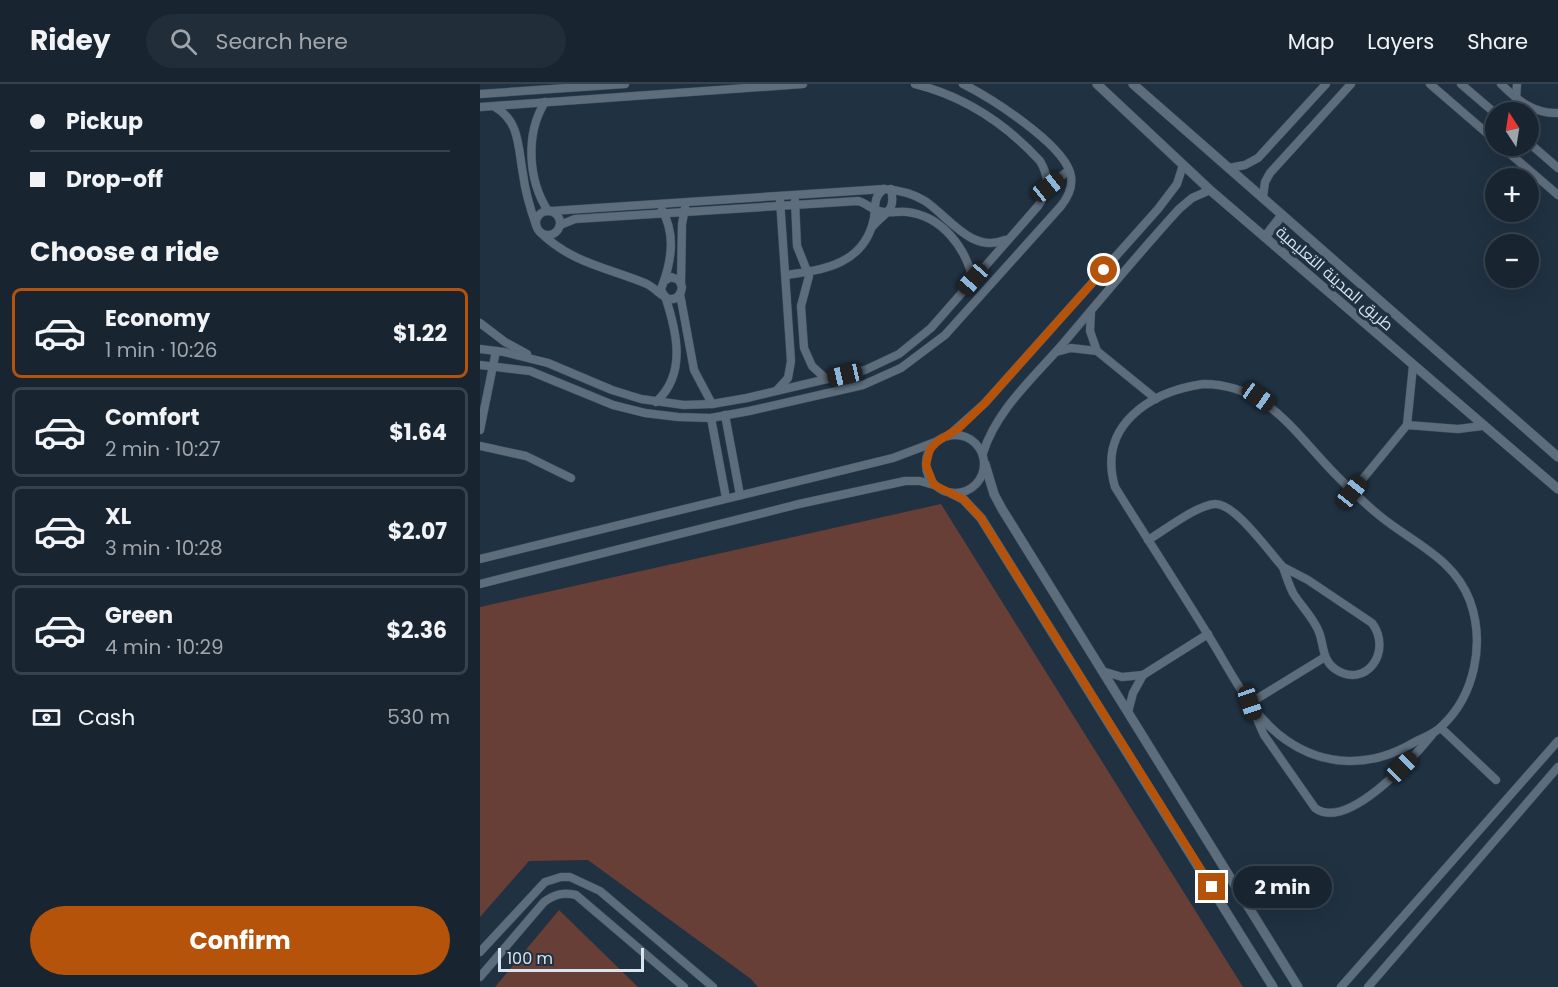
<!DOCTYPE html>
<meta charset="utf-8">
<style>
body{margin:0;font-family:Poppins,Cairo,sans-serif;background:#212d39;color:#f1f3f6;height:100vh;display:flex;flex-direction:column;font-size:22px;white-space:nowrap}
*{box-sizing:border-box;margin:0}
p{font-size:20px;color:#9fa5ab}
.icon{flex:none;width:33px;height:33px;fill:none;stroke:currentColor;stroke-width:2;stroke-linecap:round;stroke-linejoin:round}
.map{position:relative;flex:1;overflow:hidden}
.details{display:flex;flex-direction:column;background:#182531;width:480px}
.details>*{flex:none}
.top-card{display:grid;align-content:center;height:132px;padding:0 30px;background:#182531}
.needle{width:39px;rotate:348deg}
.fabs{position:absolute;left:1005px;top:18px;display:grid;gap:12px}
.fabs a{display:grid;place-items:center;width:54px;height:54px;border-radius:50%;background:#182531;box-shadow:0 6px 24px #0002,0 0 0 2px #36424d;font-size:30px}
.scale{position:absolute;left:18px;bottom:15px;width:146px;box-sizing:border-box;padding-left:6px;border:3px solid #d9e4ee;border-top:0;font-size:16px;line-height:21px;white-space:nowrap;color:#d9e4ee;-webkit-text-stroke:4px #203141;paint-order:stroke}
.end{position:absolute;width:27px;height:27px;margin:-14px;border:8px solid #b45309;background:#fff;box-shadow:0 0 0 3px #fff}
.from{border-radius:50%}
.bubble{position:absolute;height:42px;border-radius:21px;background:#182531;box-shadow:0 6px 24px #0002,0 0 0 2px #36424d;font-size:20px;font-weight:700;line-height:42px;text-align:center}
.car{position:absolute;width:18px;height:36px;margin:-18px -9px;border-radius:8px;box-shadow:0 0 4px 2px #0007;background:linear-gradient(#222 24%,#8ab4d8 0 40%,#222 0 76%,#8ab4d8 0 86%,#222 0)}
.top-card b{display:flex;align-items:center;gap:21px;height:57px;font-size:22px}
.top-card b+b{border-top:2px solid #36424d}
.top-card i{width:15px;height:15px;background:#f1f3f6}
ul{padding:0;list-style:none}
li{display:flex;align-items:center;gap:18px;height:90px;margin:0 12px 9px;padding:0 18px;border:3px solid #36424d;border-radius:9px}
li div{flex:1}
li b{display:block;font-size:22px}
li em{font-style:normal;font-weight:700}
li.on{border-color:#b45309}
li>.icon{width:54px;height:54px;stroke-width:1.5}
h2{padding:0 30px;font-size:27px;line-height:72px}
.pay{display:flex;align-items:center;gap:15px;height:66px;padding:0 30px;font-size:22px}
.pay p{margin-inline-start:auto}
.action{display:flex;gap:12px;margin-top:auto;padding:12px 30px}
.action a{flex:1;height:69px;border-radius:36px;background:#b45309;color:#fff;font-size:24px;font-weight:700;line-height:69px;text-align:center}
header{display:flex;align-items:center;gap:36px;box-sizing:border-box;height:84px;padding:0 30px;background:#182531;border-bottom:2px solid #36424d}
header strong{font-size:28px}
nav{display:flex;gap:33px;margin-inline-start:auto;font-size:21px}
.search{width:420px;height:54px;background:#212d39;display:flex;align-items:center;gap:15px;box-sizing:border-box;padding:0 21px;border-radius:33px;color:#9fa5ab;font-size:22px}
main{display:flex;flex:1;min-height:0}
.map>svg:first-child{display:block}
.green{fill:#673f37}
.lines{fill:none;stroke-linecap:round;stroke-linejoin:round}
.minor-casing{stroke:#3e4e5d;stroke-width:9}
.tertiary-casing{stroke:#3e4e5d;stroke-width:10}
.minor{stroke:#5e6d7c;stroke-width:8}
.tertiary{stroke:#5e6d7c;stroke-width:9}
.route{stroke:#b45309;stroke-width:8}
.labels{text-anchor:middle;stroke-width:6;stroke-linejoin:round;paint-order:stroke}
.street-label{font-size:16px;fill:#d9e4ee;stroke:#203141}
</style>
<header>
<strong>Ridey</strong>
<div class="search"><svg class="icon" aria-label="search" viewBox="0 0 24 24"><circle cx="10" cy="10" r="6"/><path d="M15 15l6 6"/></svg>Search here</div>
<nav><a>Map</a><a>Layers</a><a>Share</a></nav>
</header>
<main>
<section class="details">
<div class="top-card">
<b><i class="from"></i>Pickup</b>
<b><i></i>Drop-off</b>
</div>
<h2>Choose a ride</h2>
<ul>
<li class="on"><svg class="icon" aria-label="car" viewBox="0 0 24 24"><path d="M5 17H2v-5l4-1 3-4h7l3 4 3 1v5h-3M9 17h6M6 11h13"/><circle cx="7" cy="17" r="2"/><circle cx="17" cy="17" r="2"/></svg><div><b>Economy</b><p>1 min · 10:26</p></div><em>$1.22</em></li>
<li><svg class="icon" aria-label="car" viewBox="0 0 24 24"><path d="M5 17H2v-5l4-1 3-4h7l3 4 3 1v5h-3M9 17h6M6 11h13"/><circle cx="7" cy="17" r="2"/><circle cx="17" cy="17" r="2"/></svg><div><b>Comfort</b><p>2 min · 10:27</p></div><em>$1.64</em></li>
<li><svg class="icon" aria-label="car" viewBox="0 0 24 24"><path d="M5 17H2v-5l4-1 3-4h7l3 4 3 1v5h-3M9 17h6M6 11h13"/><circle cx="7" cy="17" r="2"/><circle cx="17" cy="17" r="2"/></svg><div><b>XL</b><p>3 min · 10:28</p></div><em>$2.07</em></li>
<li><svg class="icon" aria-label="car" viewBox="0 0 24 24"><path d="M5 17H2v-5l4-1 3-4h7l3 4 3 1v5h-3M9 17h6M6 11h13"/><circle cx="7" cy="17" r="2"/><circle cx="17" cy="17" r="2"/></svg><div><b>Green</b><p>4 min · 10:29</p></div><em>$2.36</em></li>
</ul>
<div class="pay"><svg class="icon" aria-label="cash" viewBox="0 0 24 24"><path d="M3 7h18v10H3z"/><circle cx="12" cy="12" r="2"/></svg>Cash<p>530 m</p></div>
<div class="action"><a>Confirm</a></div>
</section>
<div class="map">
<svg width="1078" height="903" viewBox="0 0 1078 903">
<rect width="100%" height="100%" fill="#203141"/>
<!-- green -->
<g class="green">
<polygon points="461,420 763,903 278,903 271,895 108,776 49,777 0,833 0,523"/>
<polygon points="79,826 158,903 15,903"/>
</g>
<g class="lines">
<defs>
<g id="minor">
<polyline points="950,0 1016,57"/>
<polyline points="981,0 1016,30"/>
<path d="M1021,0C1037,16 1054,30 1078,29"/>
<polyline points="0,10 145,0"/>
<polyline points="1036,16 1037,0"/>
<path d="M65,18C45,50 48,96 68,127"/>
<polyline points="0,23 323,0"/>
<path d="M15,23C40,37 38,64 43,90C45,107 50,124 56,141"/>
<polyline points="1048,58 1078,84"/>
<polyline points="1021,62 1078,111"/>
<polyline points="749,84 765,81 778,74 846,0"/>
<polyline points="568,103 589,86"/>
<polyline points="783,113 785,98 790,89 871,0"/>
<polyline points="315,117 317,162 329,192 321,222 324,264 332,282 346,295"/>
<path d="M182,126C195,149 192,173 184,197"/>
<path d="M71,127L404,105C419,106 432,109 445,117C469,133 492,170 525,156"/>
<circle cx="68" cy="139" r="12"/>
<path d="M80,141L95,135L378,117C386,119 391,125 399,127C408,130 418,127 427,128C462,132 485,163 493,195"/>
<path d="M393,142C406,127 416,128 411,105"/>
<path d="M60,148C91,179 129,184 167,200C175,204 183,214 190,215C198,216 201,210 202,203L199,196L191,193L184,197L181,205L183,210"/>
<path d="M306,191C344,186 385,180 394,134C396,121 393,113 404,105"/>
<polyline points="201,200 202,140 205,124"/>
<polyline points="200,210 214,286 232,320"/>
<polyline points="611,227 610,247 617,267"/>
<polyline points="0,239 25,258 47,270"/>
<path d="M0,265L24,268L68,279L132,306L161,315L204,321L232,320L267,314L385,286L419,270L451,244L558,122C569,106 570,94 560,77C526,40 483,12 435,0"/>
<polyline points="576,268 591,264 617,267 676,315"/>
<path d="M0,281L50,287L133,321L165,329L198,333L231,334L269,327L383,301L421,284L465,251L581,122C589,112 594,101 590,88C580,58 511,14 483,0"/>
<polyline points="933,282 927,341 978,345 1002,342"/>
<path d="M723,300C788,300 815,350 857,392C871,406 885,420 900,432C933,459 974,474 990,517C1005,559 995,611 962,642C955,650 942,654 933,659C892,683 846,684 806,656C770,631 751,587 728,551C698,502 666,453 635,403C617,342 669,308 723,300Z"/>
<polyline points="297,306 308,294 311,277 300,116"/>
<path d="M176,318C207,290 197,248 185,212"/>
<polyline points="245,331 260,411"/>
<polyline points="231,334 246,414"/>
<polyline points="0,346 16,267"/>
<circle cx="475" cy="380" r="29"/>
<polyline points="468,352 505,319 678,125 697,100 703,81"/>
<polyline points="0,362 46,372 91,394"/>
<path d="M503,369C516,327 552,295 581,262C620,216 658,170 699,125L712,114L730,106"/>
<polyline points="872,408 927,341"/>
<path d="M668,456C685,446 717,421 735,420C755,419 789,468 803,483"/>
<polyline points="0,475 413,374 458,357"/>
<path d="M803,483L828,496L892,539C913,567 886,606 855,585C842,576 844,561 839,548C833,533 821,522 813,509C809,501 806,492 803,483Z"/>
<polyline points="0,500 319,420 425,397 440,397 454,401"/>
<path d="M845,573L770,619L784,651L835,724C867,748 933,674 952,651"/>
<polyline points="622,587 642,593 663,591"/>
<polyline points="648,628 653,609 663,591 728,550"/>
<polyline points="961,644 1016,696"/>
<polyline points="0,868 65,798 81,793 90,793 120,807 233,903"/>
<path d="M0,893L64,818C75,810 83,808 96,811L204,903"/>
<polyline points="861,903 1078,657"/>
<polyline points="888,903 1078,683"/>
</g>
<g id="tertiary">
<polyline points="617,0 730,106 1078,405"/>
<polyline points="653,0 1078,373"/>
<polyline points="785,153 802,131"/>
<polyline points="505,380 514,410 522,425 818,903"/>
<polyline points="471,409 483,415 501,434 793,903"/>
</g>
</defs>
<!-- minor casing -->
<use href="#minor" class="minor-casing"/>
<!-- tertiary casing -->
<use href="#tertiary" class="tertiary-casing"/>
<!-- minor -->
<use href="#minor" class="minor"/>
<!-- tertiary -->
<use href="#tertiary" class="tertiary"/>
</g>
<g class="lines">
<!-- route -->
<polyline class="route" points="624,186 505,319 479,344 458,357 450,365 446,381 454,401 483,415 501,434 732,803"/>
</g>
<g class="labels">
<!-- street labels -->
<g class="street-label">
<text transform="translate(855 194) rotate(41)" y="6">طريق المدينة التعليمية</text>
</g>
</g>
</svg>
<div class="fabs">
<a><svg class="needle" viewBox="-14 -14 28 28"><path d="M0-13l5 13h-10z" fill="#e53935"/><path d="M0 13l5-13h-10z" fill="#9fa5ab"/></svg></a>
<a>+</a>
<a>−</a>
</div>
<div class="scale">100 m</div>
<i class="end from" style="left:624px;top:186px"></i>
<i class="end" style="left:732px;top:803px"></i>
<div class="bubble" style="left:753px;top:782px;width:99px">2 min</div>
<i class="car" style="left:568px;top:103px;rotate:51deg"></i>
<i class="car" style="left:493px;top:195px;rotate:221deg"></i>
<i class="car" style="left:365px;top:291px;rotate:257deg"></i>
<i class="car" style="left:778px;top:313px;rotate:125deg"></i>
<i class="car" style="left:872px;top:408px;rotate:39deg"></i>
<i class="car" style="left:770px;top:619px;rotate:161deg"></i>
<i class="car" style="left:922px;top:683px;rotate:45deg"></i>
</div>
</main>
